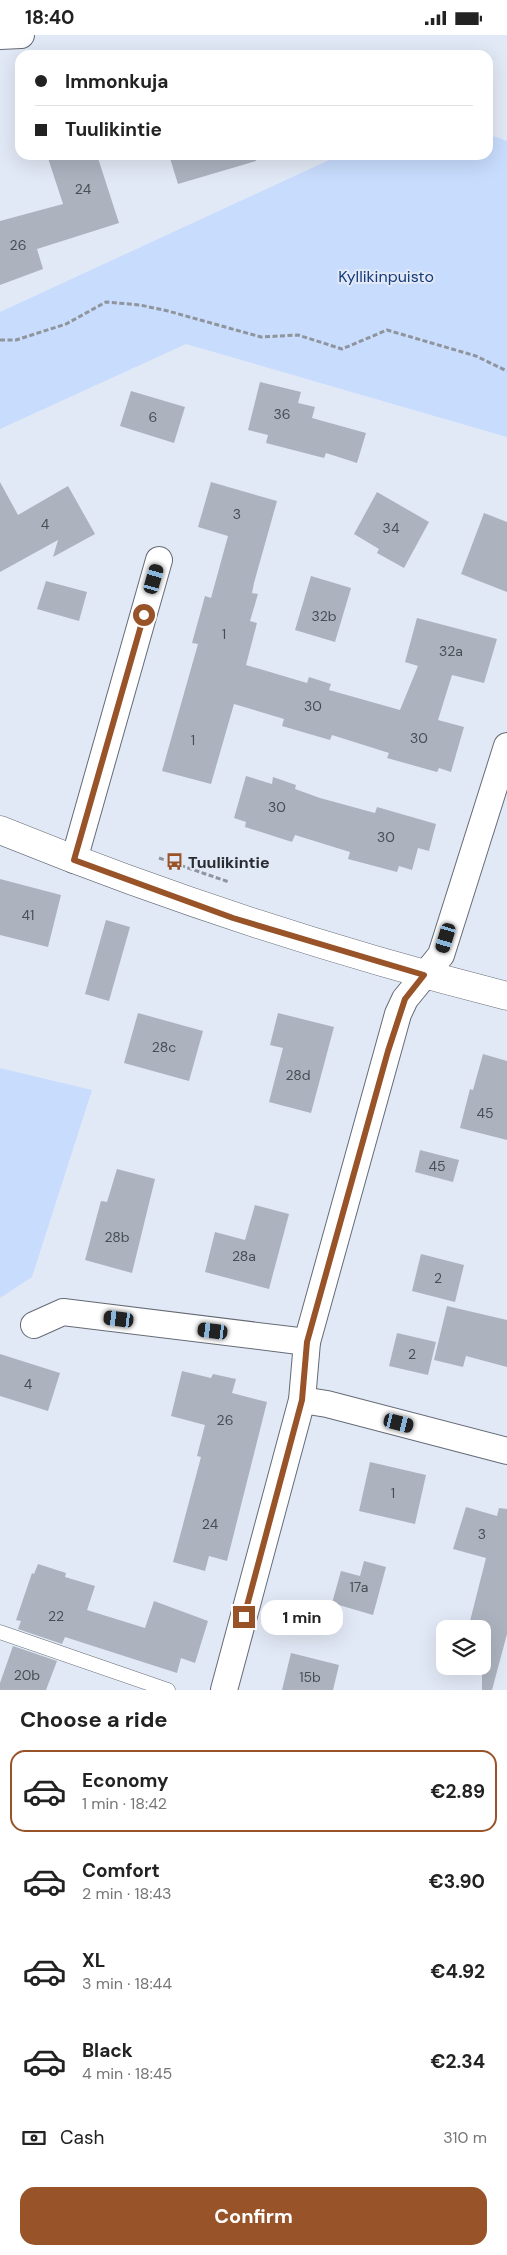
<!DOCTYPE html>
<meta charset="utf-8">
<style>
body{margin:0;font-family:"DM Sans",sans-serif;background:#f2f2f2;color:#222;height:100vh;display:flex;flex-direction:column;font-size:19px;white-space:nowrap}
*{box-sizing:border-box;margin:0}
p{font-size:16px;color:#767676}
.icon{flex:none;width:28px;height:28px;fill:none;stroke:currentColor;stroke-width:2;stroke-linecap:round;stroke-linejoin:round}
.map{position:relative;height:1655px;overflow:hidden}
.sheet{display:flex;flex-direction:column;background:#fff;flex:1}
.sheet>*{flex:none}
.guide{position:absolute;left:15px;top:15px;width:478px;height:110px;border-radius:15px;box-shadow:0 5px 20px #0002;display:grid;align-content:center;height:110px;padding:0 20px;background:#fff}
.tools{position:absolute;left:436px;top:1585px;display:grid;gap:10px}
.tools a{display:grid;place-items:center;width:55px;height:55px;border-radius:10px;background:#fff;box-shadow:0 5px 20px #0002;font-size:25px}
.end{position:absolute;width:22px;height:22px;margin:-11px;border:6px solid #985328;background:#fff;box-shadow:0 0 0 2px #fff}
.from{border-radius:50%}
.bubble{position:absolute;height:35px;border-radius:15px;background:#fff;box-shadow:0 5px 20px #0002;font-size:16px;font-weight:700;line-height:35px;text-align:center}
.car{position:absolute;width:15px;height:30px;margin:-15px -8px;border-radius:6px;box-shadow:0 0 4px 1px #0007;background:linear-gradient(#222 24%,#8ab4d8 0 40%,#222 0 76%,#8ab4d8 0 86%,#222 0)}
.guide b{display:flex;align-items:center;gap:18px;height:48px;font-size:19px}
.guide b+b{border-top:1px solid #e0e0e0}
.guide i{width:12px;height:12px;background:#222}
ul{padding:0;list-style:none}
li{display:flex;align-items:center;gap:15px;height:82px;margin:0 10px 8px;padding:0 10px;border:2px solid transparent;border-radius:15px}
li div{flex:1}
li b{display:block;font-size:19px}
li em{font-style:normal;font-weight:700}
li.active{border-color:#985328}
li>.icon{width:45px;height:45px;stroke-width:1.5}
h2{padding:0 20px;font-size:22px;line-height:60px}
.pay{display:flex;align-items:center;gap:12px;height:55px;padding:0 20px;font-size:19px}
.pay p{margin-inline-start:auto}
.primary-button{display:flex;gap:10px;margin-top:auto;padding:10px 20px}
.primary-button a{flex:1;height:58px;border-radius:15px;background:#985328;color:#fff;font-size:20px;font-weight:700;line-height:58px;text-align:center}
.status{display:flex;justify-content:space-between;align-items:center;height:35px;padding:0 25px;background:#fff;direction:ltr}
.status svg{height:14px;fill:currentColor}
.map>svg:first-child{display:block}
.green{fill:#c8dcfd}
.building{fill:#acb3bf}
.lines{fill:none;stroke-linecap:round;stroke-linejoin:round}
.lane-casing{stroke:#656b76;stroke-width:15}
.street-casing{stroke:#656b76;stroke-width:28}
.secondary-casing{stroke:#656b76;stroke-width:29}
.path{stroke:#8f949d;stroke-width:3;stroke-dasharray:5 2.5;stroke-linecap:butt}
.lane{stroke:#fff;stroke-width:14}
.street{stroke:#fff;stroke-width:26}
.secondary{stroke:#fff;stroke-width:28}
.route{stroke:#985328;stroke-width:6}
.labels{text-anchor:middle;stroke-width:4;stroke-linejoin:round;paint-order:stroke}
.number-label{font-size:14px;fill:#494d54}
.park-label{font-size:16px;fill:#163b7c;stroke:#e2e9f6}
.poi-label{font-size:16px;font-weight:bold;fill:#282b30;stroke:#e2e9f6;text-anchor:start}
</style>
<div class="status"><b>18:40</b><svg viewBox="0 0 49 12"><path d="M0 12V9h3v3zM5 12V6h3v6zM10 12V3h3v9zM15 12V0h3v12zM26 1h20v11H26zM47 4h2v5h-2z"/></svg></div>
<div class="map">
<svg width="507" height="1655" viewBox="0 0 507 1655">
<rect width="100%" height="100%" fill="#e2e9f6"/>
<!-- green -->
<g class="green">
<polygon points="488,99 507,106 507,402 186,309 0,394 0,277 340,120 488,120"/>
<polygon points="0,1033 92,1055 32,1242 0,1263"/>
</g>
<!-- building -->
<g class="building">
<polygon points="47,120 97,120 119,188 37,214 43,234 0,250 0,186 63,169"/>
<polygon points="169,120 255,120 256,126 178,149"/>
<polygon points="260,347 301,357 298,368 315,372 312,383 366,398 357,428 326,418 324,423 266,408 268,400 248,395"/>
<polygon points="131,356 185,372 174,408 120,391"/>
<polygon points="0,447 18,480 68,451 95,499 53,522 58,505 0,537"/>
<polygon points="211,447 277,466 254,548 252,558 258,559 250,586 257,588 246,630 307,648 309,642 331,649 329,655 400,675 418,631 405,627 417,583 497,604 484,648 452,640 438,685 464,692 451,737 439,733 437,737 387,723 389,718 332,700 330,705 282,691 284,684 234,669 211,749 162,736 198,609 192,608 205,561 211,563 228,501 198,492"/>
<polygon points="377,457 429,487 404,533 377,518 379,514 354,499"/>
<polygon points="484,478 507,487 507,557 461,539"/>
<polygon points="311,541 351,553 335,607 295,595"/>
<polygon points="46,546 87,557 79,586 37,574"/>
<polygon points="246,741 272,749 273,742 296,750 295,754 320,763 375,778 377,772 436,789 429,816 418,813 412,835 399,831 397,837 348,824 350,817 295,800 292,807 245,792 246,787 234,783"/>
<polygon points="0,844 61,860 48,912 0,900"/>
<polygon points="106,885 130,892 109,966 85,959"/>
<polygon points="138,978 203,996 189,1046 124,1028"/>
<polygon points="278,978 334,992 311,1078 269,1067 283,1013 270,1010"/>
<polygon points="483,1019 507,1026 507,1105 460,1093 470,1054 473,1055"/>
<polygon points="420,1115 459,1125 453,1147 415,1137"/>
<polygon points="117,1134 155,1144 132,1238 85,1225 101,1166 107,1167"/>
<polygon points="255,1170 289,1179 269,1254 205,1237 215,1197 245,1205"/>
<polygon points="421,1219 464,1230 455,1267 412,1256"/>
<polygon points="447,1271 507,1285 507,1332 466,1321 463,1332 434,1325"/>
<polygon points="397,1298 436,1307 428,1340 389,1331"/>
<polygon points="0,1319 60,1338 48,1376 0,1361"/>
<polygon points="182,1336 211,1343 213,1339 236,1344 232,1358 267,1367 227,1526 209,1521 205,1536 173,1527 201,1422 197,1421 205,1390 171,1381"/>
<polygon points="370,1427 426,1440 415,1489 359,1476"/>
<polygon points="466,1472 497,1481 499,1473 507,1474 507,1599 492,1655 482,1655 482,1594 468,1594 486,1523 453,1514"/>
<polygon points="364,1526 386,1532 373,1580 332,1568 341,1536 360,1541"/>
<polygon points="38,1529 66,1538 65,1542 95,1551 87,1575 145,1593 154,1566 208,1586 195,1628 181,1623 177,1638 65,1602 62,1609 18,1594 21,1586 16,1585 32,1538 34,1539"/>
<polygon points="13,1611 57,1626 46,1655 0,1655 0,1648"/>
<polygon points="291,1618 339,1630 333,1655 282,1655"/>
</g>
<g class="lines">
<defs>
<polyline id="lane" points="0,1597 168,1655"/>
<g id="street">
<polyline points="0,1 21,0"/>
<polyline points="74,825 159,525"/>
<polyline points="34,1290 63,1277 307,1307"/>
<polyline points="302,1365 327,1369 507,1416"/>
<polyline points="224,1655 302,1365 307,1307 398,979 405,964 441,920 507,711"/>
</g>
<path id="secondary" d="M0,795C165,862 334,917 507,961"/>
</defs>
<!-- lane casing -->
<use href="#lane" class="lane-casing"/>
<!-- street casing -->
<use href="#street" class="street-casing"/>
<!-- secondary casing -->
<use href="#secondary" class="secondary-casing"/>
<!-- path -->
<g class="path">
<polyline points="0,305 16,305 66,289 106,267 140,270 168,276 261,302 298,300 342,314 387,295 476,321 507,336"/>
<polyline points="159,823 229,847"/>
</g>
<!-- lane -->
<use href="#lane" class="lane"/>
<!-- street -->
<use href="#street" class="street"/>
<!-- secondary -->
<use href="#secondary" class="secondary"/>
</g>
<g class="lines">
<!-- route -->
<polyline class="route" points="144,580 74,825 233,883 424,940 405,964 388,1016 307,1307 302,1365 244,1582"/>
</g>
<!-- icons -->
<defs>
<symbol id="bus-bare" viewBox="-9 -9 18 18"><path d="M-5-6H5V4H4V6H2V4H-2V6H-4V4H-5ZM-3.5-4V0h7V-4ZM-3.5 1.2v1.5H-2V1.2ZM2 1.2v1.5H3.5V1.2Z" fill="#985328" stroke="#e2e9f6" stroke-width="2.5" paint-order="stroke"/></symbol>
</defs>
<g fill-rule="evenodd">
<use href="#bus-bare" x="162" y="814" width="25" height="25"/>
</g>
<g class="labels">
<!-- number labels -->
<g class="number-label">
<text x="83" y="159">24</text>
<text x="18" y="215">26</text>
<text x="282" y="384">36</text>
<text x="153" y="387">6</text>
<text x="237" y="484">3</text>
<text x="45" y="494">4</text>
<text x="391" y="498">34</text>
<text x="324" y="586">32b</text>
<text x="224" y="604">1</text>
<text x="451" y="621">32a</text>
<text x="313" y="676">30</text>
<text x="419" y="708">30</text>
<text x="193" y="710">1</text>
<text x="277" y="777">30</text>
<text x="386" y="807">30</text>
<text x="28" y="885">41</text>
<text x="164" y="1017">28c</text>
<text x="298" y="1045">28d</text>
<text x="485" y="1083">45</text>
<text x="437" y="1136">45</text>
<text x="117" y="1207">28b</text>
<text x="244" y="1226">28a</text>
<text x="438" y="1248">2</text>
<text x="412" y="1324">2</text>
<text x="28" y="1354">4</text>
<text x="225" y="1390">26</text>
<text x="393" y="1463">1</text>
<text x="210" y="1494">24</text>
<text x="482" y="1504">3</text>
<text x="359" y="1557">17a</text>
<text x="56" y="1586">22</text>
<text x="27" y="1645">20b</text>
<text x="310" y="1647">15b</text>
</g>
<!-- park labels -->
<g class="park-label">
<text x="386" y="247">Kyllikinpuisto</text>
</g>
<!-- poi labels -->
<g class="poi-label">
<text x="188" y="833">Tuulikintie</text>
</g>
</g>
</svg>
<div class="tools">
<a><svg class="icon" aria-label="layers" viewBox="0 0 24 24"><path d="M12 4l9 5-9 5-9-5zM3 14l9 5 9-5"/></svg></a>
</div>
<i class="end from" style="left:144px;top:580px"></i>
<i class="end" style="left:244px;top:1582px"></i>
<div class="bubble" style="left:261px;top:1565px;width:82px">1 min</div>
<i class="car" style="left:154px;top:544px;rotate:16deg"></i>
<i class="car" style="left:446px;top:903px;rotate:197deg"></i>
<i class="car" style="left:119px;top:1284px;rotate:277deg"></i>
<i class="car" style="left:213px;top:1296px;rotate:277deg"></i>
<i class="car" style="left:399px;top:1388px;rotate:104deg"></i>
<div class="guide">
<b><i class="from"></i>Immonkuja</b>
<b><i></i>Tuulikintie</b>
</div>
</div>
<section class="sheet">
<h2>Choose a ride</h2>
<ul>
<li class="active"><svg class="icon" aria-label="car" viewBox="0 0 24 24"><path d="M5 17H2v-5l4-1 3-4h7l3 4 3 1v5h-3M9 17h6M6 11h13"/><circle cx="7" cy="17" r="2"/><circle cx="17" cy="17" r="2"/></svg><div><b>Economy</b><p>1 min · 18:42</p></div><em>€2.89</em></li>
<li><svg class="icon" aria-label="car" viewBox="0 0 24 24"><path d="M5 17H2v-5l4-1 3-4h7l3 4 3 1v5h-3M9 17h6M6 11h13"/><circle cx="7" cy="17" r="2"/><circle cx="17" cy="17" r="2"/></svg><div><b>Comfort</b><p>2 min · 18:43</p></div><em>€3.90</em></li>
<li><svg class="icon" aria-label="car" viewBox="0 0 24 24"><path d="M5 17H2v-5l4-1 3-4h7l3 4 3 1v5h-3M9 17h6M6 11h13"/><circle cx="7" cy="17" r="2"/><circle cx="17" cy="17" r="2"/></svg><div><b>XL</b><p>3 min · 18:44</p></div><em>€4.92</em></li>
<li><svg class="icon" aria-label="car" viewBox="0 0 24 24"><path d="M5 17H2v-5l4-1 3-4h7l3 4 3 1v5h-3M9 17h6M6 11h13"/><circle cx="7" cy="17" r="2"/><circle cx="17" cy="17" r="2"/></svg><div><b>Black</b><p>4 min · 18:45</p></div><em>€2.34</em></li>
</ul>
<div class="pay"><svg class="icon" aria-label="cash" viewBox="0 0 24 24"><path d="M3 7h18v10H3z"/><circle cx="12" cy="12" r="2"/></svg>Cash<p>310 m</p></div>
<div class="primary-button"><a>Confirm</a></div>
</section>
